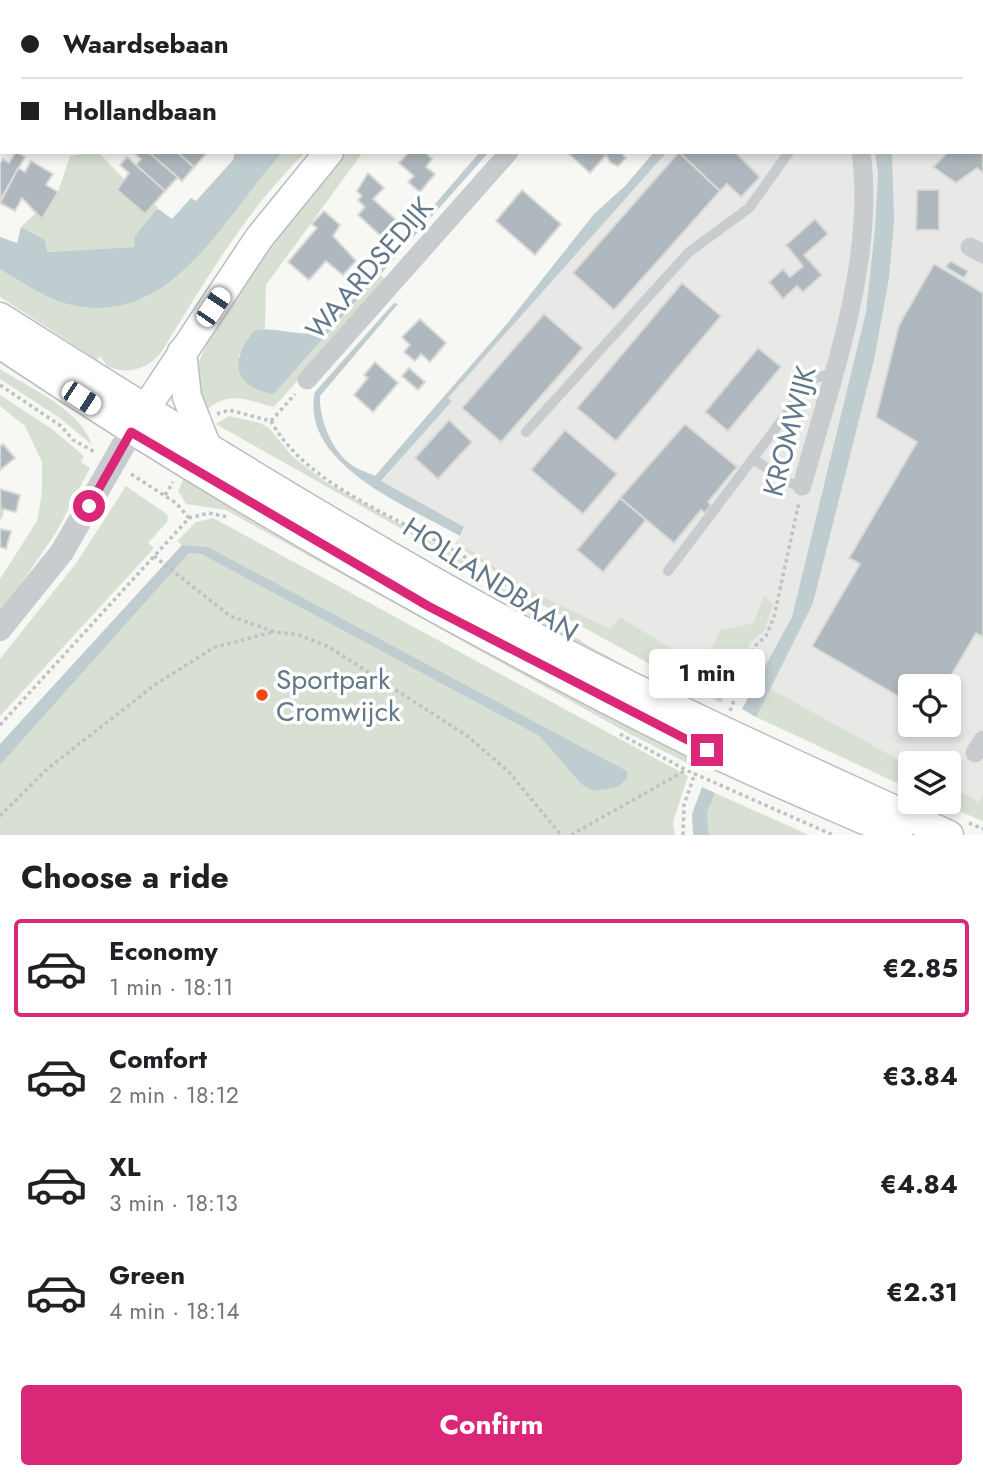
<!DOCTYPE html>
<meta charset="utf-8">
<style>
body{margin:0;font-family:Jost,sans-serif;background:#f6f6f6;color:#202124;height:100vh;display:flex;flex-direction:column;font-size:26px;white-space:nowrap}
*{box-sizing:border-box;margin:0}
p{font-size:23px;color:#757577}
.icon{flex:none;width:38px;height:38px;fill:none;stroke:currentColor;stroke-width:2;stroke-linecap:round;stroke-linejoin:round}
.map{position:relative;height:835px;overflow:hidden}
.details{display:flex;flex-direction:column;background:#fff;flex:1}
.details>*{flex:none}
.banner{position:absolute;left:0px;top:0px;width:984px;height:154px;box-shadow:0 4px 10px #0003;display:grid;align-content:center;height:154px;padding:0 21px;background:#fff}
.tools{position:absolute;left:898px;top:674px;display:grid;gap:14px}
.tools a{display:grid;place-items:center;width:63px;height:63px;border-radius:7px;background:#fff;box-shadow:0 4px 10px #0003;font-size:35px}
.end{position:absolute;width:32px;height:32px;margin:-16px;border:9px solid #db2777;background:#fff;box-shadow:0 0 0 4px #fff}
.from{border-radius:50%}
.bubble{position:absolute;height:49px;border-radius:7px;background:#fff;box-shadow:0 4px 10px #0003;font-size:23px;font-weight:700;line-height:49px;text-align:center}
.car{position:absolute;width:21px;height:42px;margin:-21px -10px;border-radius:9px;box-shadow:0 0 5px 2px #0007;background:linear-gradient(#fff 24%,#345 0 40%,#fff 0 76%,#345 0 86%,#fff 0)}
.banner b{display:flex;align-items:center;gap:24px;height:66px;font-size:26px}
.banner b+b{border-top:2px solid #e0e0e0}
.banner i{width:18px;height:18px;background:#202124}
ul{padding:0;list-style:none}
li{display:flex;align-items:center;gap:21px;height:98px;margin:0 14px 10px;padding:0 7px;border:4px solid transparent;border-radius:7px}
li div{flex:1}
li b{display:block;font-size:26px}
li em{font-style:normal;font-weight:700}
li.selected{border-color:#db2777}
li>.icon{width:63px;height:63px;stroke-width:1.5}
h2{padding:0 21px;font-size:32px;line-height:84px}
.cta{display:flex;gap:14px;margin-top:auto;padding:14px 21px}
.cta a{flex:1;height:80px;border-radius:7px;background:#db2777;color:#fff;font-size:28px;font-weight:700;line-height:80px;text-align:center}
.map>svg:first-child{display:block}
.built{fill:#e8e9e7;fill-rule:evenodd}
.green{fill:#d8e0d4}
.water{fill:#bfccd0}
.building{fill:#afb8be;stroke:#d9d9d6;stroke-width:2}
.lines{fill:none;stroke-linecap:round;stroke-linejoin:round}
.secondary-casing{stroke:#b8bec2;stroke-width:31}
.path{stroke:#bfc2c4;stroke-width:3.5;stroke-dasharray:3.5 3.5;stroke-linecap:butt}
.service{stroke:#c9cccf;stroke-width:10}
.minor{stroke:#c9cccf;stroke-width:19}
.tertiary{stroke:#c9cccf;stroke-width:24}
.secondary{stroke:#fff;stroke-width:28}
.route{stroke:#db2777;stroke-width:9}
.poi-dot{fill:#f44616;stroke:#fff;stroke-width:2.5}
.labels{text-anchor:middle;stroke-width:7;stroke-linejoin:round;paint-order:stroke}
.street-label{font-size:28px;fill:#637888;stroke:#fff}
.poi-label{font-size:28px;fill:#637888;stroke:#fff;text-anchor:start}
</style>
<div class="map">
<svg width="983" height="835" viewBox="0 0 983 835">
<rect width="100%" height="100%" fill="#f7f7f3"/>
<!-- built -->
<path class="built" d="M799,0H983V809L949,792L948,763H910V774L751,696L620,617L610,629L527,589L457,541L464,528L381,482L451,402L448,398L667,152H982V2ZM910,686H948V724H910Z"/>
<!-- green -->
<g class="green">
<polygon points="94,152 98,152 126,181 118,190 144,214 154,204 160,210 156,211 134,247 46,252 45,240 21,227 37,212 42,218 58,192 70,156"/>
<path d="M283,152H306C246,209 203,285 160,354C146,370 126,375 107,366L100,356L97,360L0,297V269L57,299L103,308L145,298Z"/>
<path d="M342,152H363L266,285L265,329L249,337L238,357L274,394L381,275L386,282L274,407C244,399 228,390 203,413L197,366L209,338L273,242Z"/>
<path d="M0,369C31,389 80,409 92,445L60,418L0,379Z"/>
<polygon points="0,395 52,429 84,456 81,462 90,468 57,531 0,615 0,579 37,521 42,493 42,462 25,426 0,406"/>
<polygon points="229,416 260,423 269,428 293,457 326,482 453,554 587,645 783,751 543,626 451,557 216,424"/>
<polygon points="185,476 542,678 694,760 691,765 628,733 226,510 186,504 178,491"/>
<polygon points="126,486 168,515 167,522 148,543 154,548 0,716 0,659 77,562"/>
<polygon points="213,518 688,776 673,822 675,835 0,835 0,765 188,553 201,554 539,736 581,784 627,779 627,771 208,547 182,545 177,541 196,522"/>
<polygon points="457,541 527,589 610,629 620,617 701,666 721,630 754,623 764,595 773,605 764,631 750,642 721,703 541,604 455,544"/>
<polygon points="769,688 910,766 910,789 756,717"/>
<polygon points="949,786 979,802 983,795 983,821 938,802 948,802"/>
<polygon points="715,793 809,835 709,835 707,812"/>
</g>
<!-- water -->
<g class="water">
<path d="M235,152H283C226,212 176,324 77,306C51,302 22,282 0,269V237L17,243L21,227L45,240L47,252L134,247L135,236L156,210H160L172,219L191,198L196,201L233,160Z"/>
<path d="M480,152H489L274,394C234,387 228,362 254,331C279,325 303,341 327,329Z"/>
<path d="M654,152H667L448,398L452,401L381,481L464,527L460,536C410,507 299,464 315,392L394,303L398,304L320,396C319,418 331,449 349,463C356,469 367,472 375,476L506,325L594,214L625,186Z"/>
<polygon points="875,152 892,152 894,221 889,278 874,360 813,603 756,717 742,709 792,617 866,312 875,230 878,174"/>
<polygon points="182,545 208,547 627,771 627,779 618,787 594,791 581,784 539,736 201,554 189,553 0,765 0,744"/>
<polygon points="702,787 715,793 707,812 709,835 693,835 692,814"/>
</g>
<!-- building -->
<g class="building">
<polygon points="983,127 983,173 977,168 956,183 933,167 948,152 982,152"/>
<polygon points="16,152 25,157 0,200 0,164 3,159 9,163"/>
<polygon points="133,152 149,152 178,177 165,191 136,165 141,159"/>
<polygon points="154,152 177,152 194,167 182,181 152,155"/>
<polygon points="177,152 206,152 207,153 194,167"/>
<polygon points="409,152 425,152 432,159 426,167 435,174 420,192 408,182 414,176 399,163"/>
<polygon points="567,152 620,152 626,158 618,166 611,163 606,155 590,173"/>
<polygon points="679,152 720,191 614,310 573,273"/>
<polygon points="679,152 735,152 760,177 741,197 727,184 720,191"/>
<polygon points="127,157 165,191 145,214 117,190 129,173 120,165"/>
<polygon points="31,161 53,174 46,185 58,192 42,219 22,198 15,211 0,203 18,168 25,172"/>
<polygon points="368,173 384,188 373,199 396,220 381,236 358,215 365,207 358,200 362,196 357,191"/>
<polygon points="522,190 561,224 535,255 496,221"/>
<polygon points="917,190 939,190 939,230 916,230"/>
<polygon points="324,211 340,225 333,236 356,261 343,275 326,261 309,280 288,262 317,228 312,224"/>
<polygon points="815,219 828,234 804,255 822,275 803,292 797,286 783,299 769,282 783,269 790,277 803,266 786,245"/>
<polygon points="950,261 968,271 964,278 946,267"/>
<polygon points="934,264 983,293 983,637 976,633 945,686 910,686 910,703 812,646 860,564 849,558 917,442 876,417 899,325"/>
<polygon points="682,283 721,316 616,441 577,408"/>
<polygon points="544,314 583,348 501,442 462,408"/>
<polygon points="420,319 446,343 430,362 421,354 415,361 404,352 410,345 402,337"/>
<polygon points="758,348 781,367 728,431 705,412"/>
<polygon points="375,362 398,383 373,412 354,395 368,378 364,375"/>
<polygon points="409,368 425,382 418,390 402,376"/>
<polygon points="449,420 472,442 438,479 415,458"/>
<polygon points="685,424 737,467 708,502 711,505 705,513 701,510 674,543 620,498"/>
<polygon points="565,430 617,474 583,514 531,470"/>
<polygon points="3,444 15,458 0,470 0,447"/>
<polygon points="0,489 20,495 16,512 3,509 1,519"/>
<polygon points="620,498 646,520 603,572 577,550"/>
<polygon points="0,529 11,531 6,549 0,547"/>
</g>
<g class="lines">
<defs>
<g id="secondary">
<polyline points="455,2 456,0"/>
<path d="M0,317C166,422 331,526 503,620C648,699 800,766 949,835"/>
<path d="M0,344C221,492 453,623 691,742C759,776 830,804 898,835"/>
<polyline points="182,352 187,397 208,450"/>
<polyline points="136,423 259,238 329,152"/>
</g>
</defs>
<!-- secondary casing -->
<use href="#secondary" class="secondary-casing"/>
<!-- path -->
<g class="path">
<polyline points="30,0 31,2"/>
<polyline points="119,0 120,2"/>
<polyline points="154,0 155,2"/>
<polyline points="125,2 129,0"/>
<polyline points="0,66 2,65"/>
<polyline points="0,385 61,426 73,440 95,452"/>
<path d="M217,414L229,410L271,421C307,487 403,519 465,557C494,574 519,597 547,616"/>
<polyline points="271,421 295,394"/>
<polyline points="131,474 176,503 189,518"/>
<polyline points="165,495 173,482"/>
<polyline points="154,556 230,616 275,632 299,635 329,647 466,735 509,772 561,835"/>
<polyline points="730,711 754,647 766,636 774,617 799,502"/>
<polyline points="0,725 189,518 209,513 228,517"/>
<polyline points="620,734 686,770 833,835"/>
<polyline points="0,816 47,769 156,684 215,647 273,632"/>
<polyline points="969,823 983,829"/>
<polyline points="571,835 686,770"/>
<polyline points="683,835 684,805 695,773"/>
</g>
<!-- service -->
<g class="service">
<polyline points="526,432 689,252 749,208 789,152"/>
<polyline points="753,459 790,483 802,486"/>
<polyline points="668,571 813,379 833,373"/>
</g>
<!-- minor -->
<g class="minor">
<polyline points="828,0 829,2"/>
<polyline points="220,2 222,0"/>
<polyline points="641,2 643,0"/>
<polyline points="0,106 2,107"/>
<polyline points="970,247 983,254"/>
<polyline points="307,380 509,152"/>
<path d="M802,486C830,383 876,260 861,152"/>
<polyline points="975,753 983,740"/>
</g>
<!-- tertiary -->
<polyline class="tertiary" points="0,629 62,552 131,432"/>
<!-- secondary -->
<use href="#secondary" class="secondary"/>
</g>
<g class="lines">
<!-- route -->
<polyline class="route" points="89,506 131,432 428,606 707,750"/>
</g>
<!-- markers -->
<circle class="poi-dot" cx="262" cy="695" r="7"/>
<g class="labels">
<!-- street labels -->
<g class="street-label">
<text transform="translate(369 268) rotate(-49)" y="10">WAARDSEDIJK</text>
<text transform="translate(789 431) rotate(-75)" y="10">KROMWIJK</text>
<text transform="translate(491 579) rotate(33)" y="10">HOLLANDBAAN</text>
</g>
<!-- poi labels -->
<g class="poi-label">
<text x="276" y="689">Sportpark<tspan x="276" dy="32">Cromwijck</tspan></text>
</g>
</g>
</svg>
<div class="tools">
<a><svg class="icon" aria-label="locate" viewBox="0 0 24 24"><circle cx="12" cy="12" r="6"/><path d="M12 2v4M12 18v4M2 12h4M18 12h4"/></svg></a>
<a><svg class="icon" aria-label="layers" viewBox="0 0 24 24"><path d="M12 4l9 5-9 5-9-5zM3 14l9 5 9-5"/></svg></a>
</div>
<i class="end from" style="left:89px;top:506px"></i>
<i class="end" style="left:707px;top:750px"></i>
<div class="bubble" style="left:649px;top:649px;width:116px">1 min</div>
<i class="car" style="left:213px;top:307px;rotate:34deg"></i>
<i class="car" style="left:81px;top:398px;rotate:123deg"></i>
<div class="banner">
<b><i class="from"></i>Waardsebaan</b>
<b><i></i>Hollandbaan</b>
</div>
</div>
<section class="details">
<h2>Choose a ride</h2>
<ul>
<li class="selected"><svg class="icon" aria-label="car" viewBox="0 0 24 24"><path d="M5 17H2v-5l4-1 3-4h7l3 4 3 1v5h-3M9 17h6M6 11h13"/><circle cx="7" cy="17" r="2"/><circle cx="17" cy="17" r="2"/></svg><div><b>Economy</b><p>1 min · 18:11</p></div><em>€2.85</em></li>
<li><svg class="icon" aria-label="car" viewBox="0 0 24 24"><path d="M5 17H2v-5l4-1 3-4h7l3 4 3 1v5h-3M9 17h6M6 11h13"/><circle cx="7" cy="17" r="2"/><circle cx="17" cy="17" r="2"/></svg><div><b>Comfort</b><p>2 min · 18:12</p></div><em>€3.84</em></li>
<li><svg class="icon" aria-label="car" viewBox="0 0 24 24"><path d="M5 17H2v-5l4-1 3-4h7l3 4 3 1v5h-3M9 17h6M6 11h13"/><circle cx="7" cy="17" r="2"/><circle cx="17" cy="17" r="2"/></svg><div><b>XL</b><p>3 min · 18:13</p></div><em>€4.84</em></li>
<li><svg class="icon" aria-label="car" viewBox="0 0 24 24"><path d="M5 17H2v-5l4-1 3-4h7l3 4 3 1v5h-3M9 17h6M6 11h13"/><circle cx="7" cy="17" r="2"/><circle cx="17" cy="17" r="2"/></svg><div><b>Green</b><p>4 min · 18:14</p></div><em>€2.31</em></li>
</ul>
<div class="cta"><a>Confirm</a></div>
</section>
